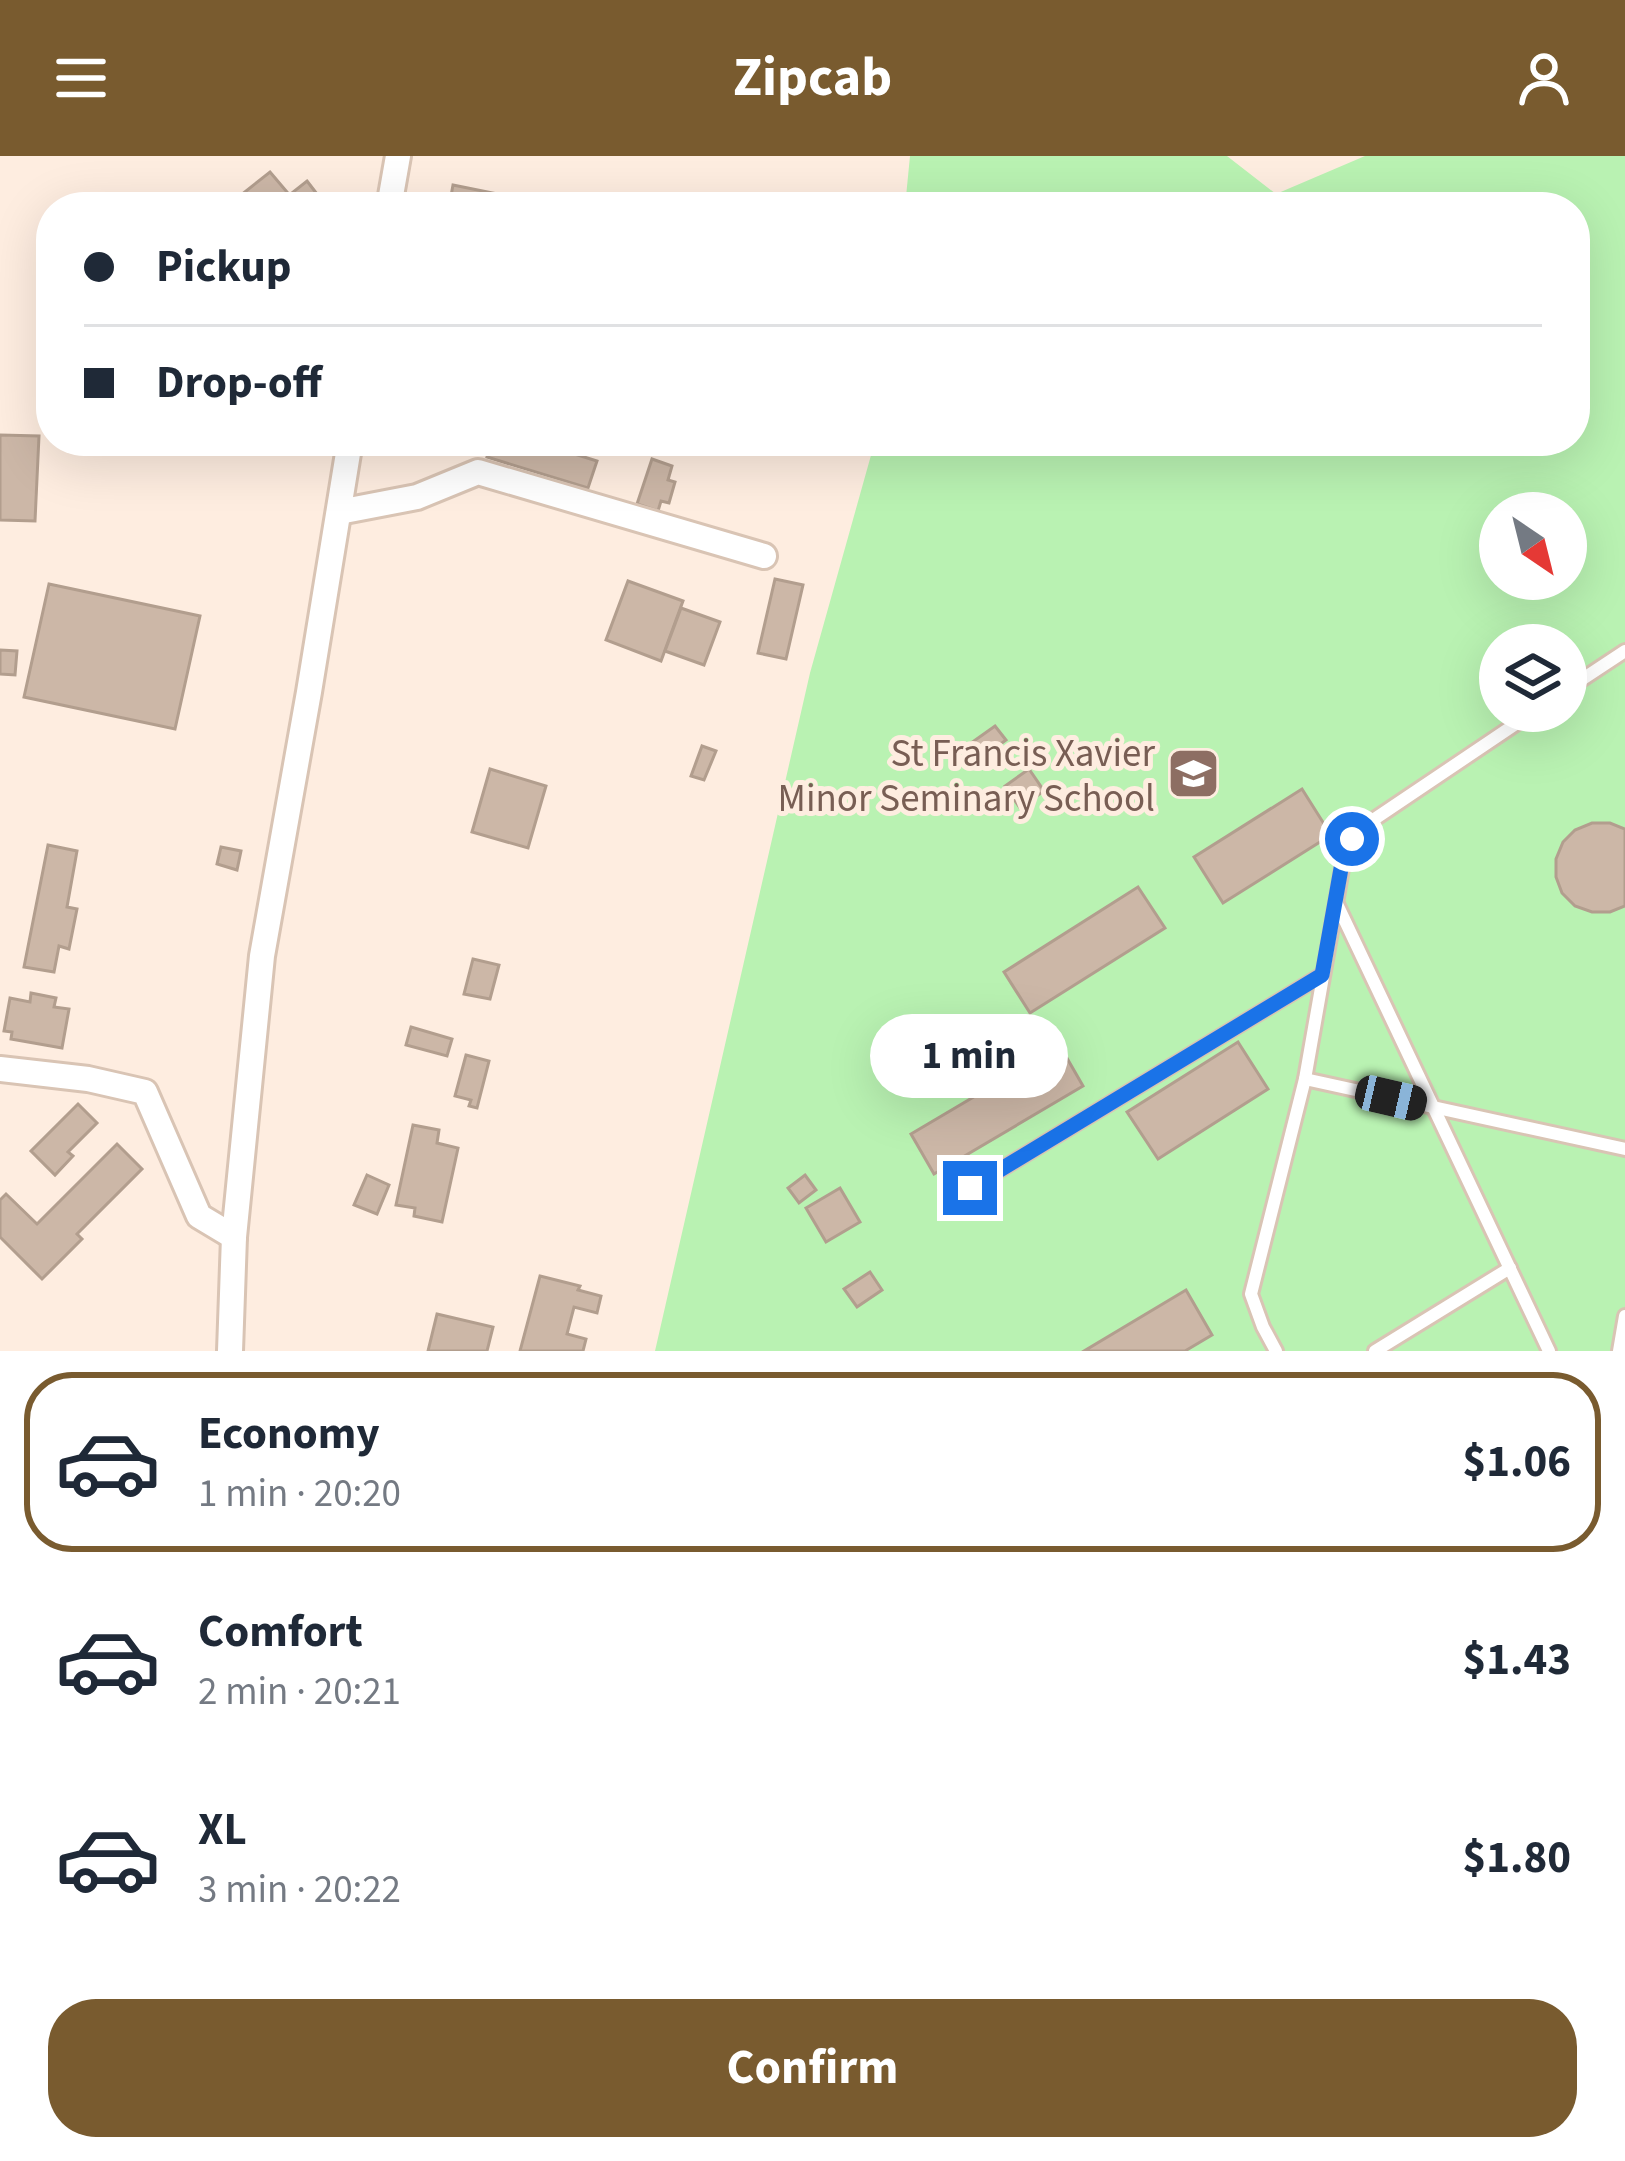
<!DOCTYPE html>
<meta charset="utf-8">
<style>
body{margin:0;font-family:"Source Sans 3",sans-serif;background:#f6f6f7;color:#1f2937;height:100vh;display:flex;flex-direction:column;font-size:45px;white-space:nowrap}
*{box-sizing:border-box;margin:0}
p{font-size:39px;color:#747a83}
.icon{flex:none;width:66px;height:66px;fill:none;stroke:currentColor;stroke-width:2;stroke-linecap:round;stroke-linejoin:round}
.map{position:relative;height:1195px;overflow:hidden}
.panel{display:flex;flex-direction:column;background:#fff;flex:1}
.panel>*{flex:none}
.banner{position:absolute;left:36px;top:36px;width:1554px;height:264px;border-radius:48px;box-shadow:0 12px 48px #0002;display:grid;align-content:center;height:264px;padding:0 48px;background:#fff}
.needle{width:78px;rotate:145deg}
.fabs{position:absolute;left:1479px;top:336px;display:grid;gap:24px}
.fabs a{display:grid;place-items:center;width:108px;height:108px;border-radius:50%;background:#fff;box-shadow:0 12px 48px #0002;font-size:60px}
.end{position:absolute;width:54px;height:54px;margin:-27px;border:15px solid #1a73e8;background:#fff;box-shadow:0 0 0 6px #fff}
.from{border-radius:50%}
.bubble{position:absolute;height:84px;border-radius:42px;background:#fff;box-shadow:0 12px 48px #0002;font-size:39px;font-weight:700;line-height:84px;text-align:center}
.car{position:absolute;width:36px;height:72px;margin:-36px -18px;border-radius:15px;box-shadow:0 0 9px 3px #0007;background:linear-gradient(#222 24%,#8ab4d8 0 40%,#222 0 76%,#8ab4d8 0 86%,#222 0)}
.banner b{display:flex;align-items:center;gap:42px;height:114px;font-size:45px}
.banner b+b{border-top:3px solid #e0e1e3}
.banner i{width:30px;height:30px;background:#1f2937}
ul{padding:21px 0 0;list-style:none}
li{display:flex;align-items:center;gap:36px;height:180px;margin:0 24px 18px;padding:0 24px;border:6px solid transparent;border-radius:48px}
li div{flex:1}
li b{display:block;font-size:45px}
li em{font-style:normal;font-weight:700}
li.active{border-color:#795b2f}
li>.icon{width:108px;height:108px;stroke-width:1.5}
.cta{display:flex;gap:24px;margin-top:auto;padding:24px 48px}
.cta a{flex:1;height:138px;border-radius:48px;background:#795b2f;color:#fff;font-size:48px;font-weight:700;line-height:138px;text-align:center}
header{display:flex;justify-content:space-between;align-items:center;height:156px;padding:0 48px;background:#795b2f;color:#fff;font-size:54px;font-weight:700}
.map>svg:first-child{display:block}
.green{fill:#b9f2b2;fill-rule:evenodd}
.building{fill:#ccb7a7;stroke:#b29e8e;stroke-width:3}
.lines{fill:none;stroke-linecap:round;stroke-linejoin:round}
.service-casing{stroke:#d9c4b4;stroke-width:18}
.minor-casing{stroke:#d9c4b4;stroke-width:30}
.service{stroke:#fff;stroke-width:12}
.minor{stroke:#fff;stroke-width:24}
.route{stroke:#1a73e8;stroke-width:15}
.labels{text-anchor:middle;stroke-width:10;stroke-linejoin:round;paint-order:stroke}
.education-label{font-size:39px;fill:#785e54;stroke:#feede0;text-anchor:end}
</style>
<header><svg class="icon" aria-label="menu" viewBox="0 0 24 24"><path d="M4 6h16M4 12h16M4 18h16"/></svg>Zipcab<svg class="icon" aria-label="person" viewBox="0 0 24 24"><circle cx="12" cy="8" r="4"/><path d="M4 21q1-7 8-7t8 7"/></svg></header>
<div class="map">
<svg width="1625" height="1195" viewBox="0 0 1625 1195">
<rect width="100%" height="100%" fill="#feede0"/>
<!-- green -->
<path class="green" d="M910,0H1227L1276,38L1365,0H1625V1195H655L810,517L875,285H1575V51H905ZM1500,357H1566V423H1500ZM1500,489H1566V555H1500Z"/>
<!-- building -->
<g class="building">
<polygon points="270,16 287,36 268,51 243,51 236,43"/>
<polygon points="307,25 327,51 288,51 283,44"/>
<polygon points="453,29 512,41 510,51 449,51"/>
<polygon points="0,279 39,280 35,365 0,364"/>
<polygon points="492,285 533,285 597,305 588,332 487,301"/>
<polygon points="652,303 672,310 668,324 675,326 669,347 661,345 658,355 637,348"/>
<polygon points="775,423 803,429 786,503 758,497"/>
<polygon points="628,425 683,445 661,505 606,484"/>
<polygon points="49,428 200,460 175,573 24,541"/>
<polygon points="681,452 720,466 704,509 665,495"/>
<polygon points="0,494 17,495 15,519 0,518"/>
<polygon points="995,570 1006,584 982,602 971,587"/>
<polygon points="702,590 716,595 704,624 691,620"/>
<polygon points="490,613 546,630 528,692 472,676"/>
<polygon points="1029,613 1044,635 1020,652 1005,630"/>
<polygon points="1302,633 1331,679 1223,747 1194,701"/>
<polygon points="1592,667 1610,667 1625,673 1625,750 1610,756 1592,756 1575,750 1562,737 1556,721 1556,703 1563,686 1575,674"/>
<polygon points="48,689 77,695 67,751 77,753 69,793 59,790 54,816 24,811"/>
<polygon points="221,691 241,695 237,714 217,708"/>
<polygon points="1138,731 1165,772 1030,857 1004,816"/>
<polygon points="473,803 499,809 490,843 464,838"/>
<polygon points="31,837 56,842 54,851 69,853 62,892 11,883 12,876 4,875 10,842 30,846"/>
<polygon points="411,871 452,883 447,900 406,889"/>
<polygon points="1238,886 1268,933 1158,1003 1127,956"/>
<polygon points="1060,890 1083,930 934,1018 911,978"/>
<polygon points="466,899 489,905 477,952 469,950 471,944 455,940"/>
<polygon points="78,948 97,967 68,996 73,1000 55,1019 31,995"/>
<polygon points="413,969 439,974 437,987 458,992 442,1066 414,1060 415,1052 396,1049"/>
<polygon points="117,988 142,1013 77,1078 82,1083 42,1123 0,1081 0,1044 6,1038 37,1068"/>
<polygon points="367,1019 389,1029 377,1058 354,1049"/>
<polygon points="805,1019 816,1034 799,1047 788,1032"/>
<polygon points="840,1032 860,1066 826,1086 806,1052"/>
<polygon points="870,1116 882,1134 857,1151 844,1133"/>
<polygon points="540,1120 580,1130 578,1134 601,1140 597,1157 574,1151 567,1178 586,1183 583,1195 520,1195"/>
<polygon points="1186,1134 1212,1179 1185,1195 1084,1195"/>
<polygon points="437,1158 493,1171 487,1195 428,1195"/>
</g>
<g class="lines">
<defs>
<g id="service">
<polyline points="1566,534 1625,495"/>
<polyline points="1337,748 1549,1195"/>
<polyline points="1305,923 1625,993"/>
<polyline points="970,1032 1322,819"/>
<polyline points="1276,1195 1263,1171 1251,1138 1305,923 1343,707 1352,683 1376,662 1535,555"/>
<polyline points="1375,1195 1510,1112"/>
<polyline points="1619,1195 1625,1160"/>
</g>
<g id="minor">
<polyline points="389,51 398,0"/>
<polyline points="339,356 417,341 478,316 764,400"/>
<polyline points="0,913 88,923 145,936 199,1060 234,1081"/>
<polyline points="230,1195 234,1081 262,800 309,536 350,285"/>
</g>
</defs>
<!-- service casing -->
<use href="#service" class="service-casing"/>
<!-- minor casing -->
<use href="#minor" class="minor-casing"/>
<!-- service -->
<use href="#service" class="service"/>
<!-- minor -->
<use href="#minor" class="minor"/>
</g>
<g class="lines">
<!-- route -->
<polyline class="route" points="970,1032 1322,819 1342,707 1352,683"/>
</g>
<!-- icons -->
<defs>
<symbol id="school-square" viewBox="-11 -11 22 22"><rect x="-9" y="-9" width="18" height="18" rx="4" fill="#8d6e63" stroke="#feede0"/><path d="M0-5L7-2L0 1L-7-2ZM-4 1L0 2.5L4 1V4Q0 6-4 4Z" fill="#fff"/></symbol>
</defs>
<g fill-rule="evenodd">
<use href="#school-square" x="1164" y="588" width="59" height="59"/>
</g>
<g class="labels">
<!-- education labels -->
<g class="education-label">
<text x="1155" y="610">St Francis Xavier<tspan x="1155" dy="45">Minor Seminary School</tspan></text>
</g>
</g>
</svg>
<div class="fabs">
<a><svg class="needle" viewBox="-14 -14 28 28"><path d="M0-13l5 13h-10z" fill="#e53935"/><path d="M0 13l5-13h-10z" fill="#747a83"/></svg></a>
<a><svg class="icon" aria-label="layers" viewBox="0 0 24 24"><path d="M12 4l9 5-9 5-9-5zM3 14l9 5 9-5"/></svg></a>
</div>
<i class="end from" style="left:1352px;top:683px"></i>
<i class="end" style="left:970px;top:1032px"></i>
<div class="bubble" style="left:870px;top:858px;width:198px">1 min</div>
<i class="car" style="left:1391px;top:942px;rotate:103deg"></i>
<div class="banner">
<b><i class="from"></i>Pickup</b>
<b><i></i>Drop-off</b>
</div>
</div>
<section class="panel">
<ul>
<li class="active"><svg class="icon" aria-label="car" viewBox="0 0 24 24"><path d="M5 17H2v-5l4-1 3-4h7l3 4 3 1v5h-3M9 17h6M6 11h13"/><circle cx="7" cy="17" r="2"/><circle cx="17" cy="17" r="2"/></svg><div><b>Economy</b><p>1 min · 20:20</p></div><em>$1.06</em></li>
<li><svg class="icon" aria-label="car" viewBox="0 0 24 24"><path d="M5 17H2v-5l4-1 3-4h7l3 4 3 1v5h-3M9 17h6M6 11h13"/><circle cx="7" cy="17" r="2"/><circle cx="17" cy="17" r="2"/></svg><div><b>Comfort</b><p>2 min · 20:21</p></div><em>$1.43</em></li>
<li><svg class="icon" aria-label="car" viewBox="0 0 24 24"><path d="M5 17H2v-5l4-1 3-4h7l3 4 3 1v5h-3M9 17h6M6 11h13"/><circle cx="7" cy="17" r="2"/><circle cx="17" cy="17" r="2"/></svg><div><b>XL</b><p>3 min · 20:22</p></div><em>$1.80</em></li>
</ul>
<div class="cta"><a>Confirm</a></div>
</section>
